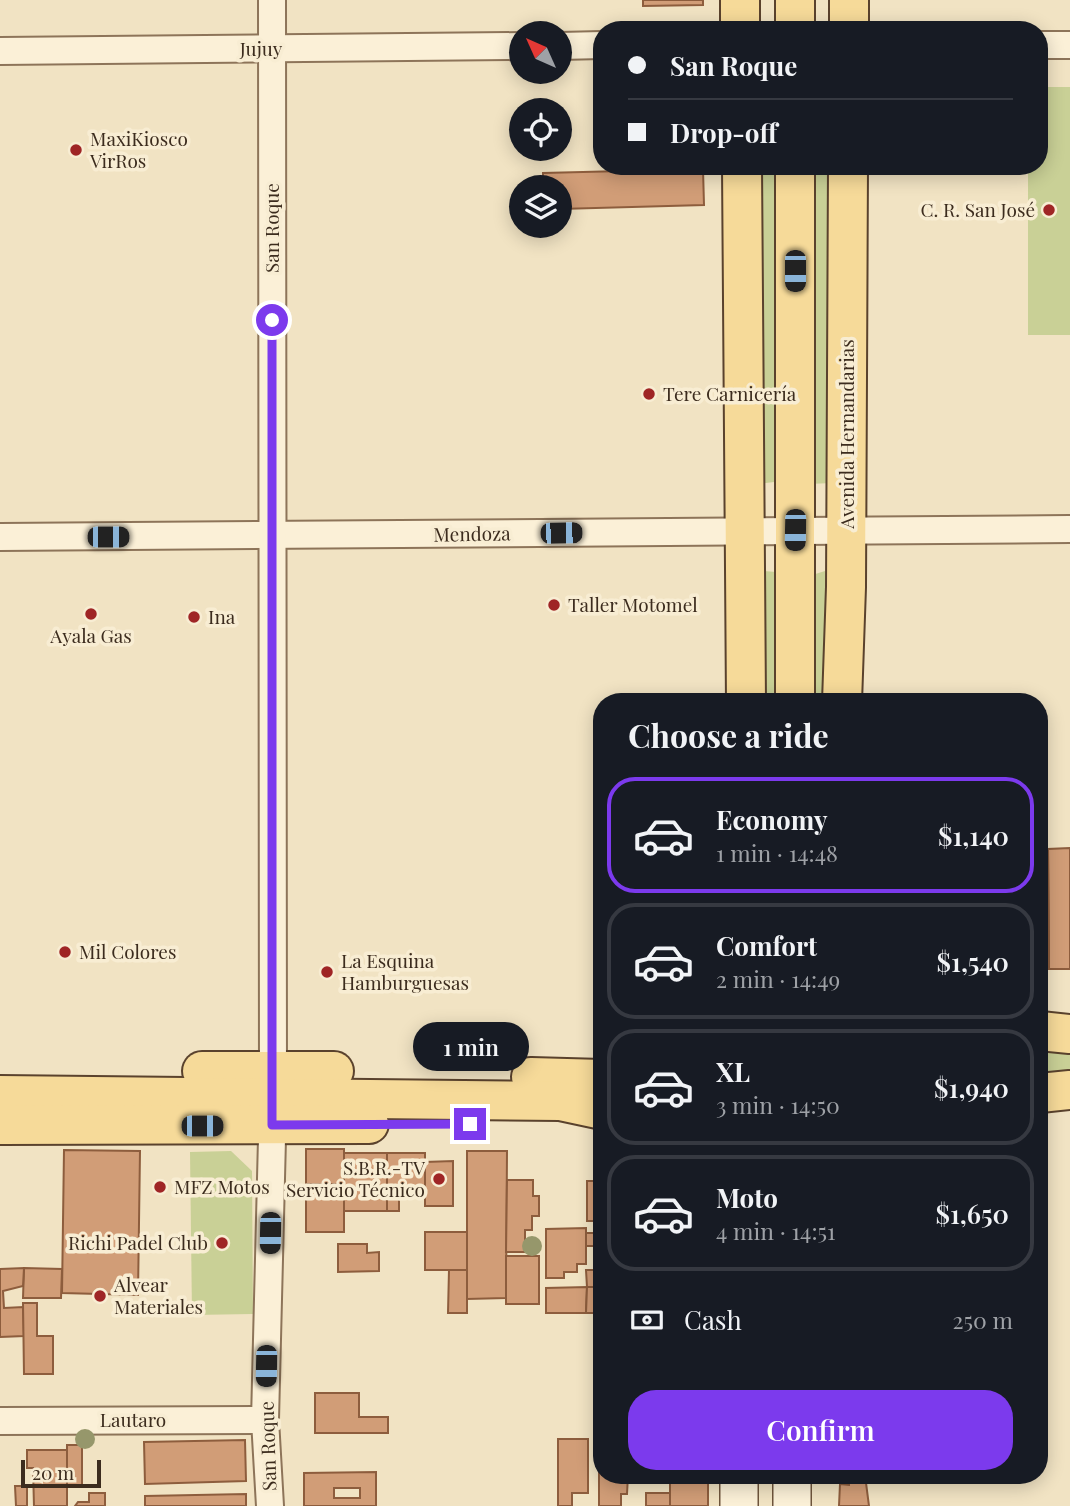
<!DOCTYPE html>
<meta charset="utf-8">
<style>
body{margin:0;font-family:"Playfair Display",serif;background:#242831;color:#f1f3f6;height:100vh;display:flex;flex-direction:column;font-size:26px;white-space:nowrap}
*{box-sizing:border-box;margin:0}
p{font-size:23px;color:#9ea1a6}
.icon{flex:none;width:38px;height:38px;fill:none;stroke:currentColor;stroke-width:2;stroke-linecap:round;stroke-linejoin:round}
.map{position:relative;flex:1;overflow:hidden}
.panel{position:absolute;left:593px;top:693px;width:455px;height:791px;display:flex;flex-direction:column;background:#171b24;border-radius:28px;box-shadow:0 4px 18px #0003}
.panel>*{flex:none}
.hud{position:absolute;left:593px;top:21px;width:455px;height:154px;border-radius:28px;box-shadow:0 4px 18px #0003;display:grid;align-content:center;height:154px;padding:0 35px;background:#171b24}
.needle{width:46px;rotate:315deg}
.buttons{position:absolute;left:509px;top:21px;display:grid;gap:14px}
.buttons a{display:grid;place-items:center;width:63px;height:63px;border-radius:50%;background:#171b24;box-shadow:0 4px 18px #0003;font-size:35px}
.scale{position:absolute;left:21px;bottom:18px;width:80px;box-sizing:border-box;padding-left:7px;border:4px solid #3c2c1e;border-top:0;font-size:19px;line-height:24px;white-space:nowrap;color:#3c2c1e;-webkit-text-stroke:5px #f8edd3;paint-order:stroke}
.end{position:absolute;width:32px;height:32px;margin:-16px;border:9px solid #7c3aed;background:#fff;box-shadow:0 0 0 4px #fff}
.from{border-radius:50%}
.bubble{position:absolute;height:49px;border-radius:24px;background:#171b24;box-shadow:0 4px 18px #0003;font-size:23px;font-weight:600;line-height:49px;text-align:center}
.car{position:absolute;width:21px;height:42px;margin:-21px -10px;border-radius:9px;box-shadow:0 0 5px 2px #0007;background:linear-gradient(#222 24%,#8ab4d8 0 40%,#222 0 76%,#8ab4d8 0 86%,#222 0)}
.hud b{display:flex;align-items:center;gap:24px;height:66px;font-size:26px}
.hud b+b{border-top:2px solid #363941}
.hud i{width:18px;height:18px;background:#f1f3f6}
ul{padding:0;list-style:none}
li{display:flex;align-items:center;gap:21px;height:116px;margin:0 14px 10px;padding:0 21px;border:4px solid #363941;border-radius:28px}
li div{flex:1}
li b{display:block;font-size:26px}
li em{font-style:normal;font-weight:600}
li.selected{border-color:#7c3aed}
li>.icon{width:63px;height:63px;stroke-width:1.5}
h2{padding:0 35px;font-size:32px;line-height:84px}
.pay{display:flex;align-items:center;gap:18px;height:77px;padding:0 35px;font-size:26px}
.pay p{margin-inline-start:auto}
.button{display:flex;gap:14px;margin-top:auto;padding:14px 35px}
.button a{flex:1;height:80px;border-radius:28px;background:#7c3aed;color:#fff;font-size:28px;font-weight:600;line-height:80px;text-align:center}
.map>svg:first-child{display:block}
.green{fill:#c9d096}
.building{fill:#d19d77;stroke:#8d5d3d;stroke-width:2;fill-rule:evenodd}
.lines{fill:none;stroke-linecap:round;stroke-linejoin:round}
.minor-casing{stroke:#8d7459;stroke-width:30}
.secondary-casing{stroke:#6e553c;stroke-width:40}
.primary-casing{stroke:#5a422d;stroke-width:42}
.minor{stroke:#fbf0d7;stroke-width:26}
.secondary{stroke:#fbf0d7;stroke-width:37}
.primary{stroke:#f6da99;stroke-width:38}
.tree{fill:#96976b}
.route{stroke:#7c3aed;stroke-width:9}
.poi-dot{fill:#9f2525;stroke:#f8edd3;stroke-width:2.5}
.labels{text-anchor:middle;stroke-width:7;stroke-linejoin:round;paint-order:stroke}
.street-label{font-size:19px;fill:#3c2c1e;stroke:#f8edd3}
.poi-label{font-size:19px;fill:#3c2c1e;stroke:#f8edd3;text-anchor:start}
</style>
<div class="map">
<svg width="1070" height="1506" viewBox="0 0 1070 1506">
<rect width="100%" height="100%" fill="#f1e3c3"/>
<!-- green -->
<g class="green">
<polygon points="1040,87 1070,87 1070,335 1028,335 1028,166 1040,166"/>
<polygon points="758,166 782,166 782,481 758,484"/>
<polygon points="808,166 834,166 833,483 808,484"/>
<polygon points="764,571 776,572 781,702 759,702"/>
<polygon points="825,571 829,576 832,702 809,702 809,576"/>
<polygon points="1070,1043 1070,1071 1040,1074 1040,1045"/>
<polygon points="231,1151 252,1171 253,1314 192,1315 190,1152"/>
</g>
<!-- building -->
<g class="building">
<polygon points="643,0 703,0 703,5 643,6"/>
<polygon points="703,169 704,205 560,209 560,187 543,187 543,173"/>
<polygon points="1070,848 1070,969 1049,969 1048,849"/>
<polygon points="1040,849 1048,849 1049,969 1040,969"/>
<rect x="306" y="1149" width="38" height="35"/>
<polygon points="64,1150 140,1151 138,1295 62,1293"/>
<polygon points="467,1151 507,1151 506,1298 467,1299"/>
<rect x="344" y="1153" width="43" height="58"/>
<polygon points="387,1153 425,1153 425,1196 399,1196 399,1211 387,1211"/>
<polygon points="453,1161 453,1206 425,1206 425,1162"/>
<polygon points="507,1180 533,1180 533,1196 539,1196 539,1216 532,1216 532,1230 525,1230 525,1252 506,1252"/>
<rect x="587" y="1181" width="15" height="40"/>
<rect x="306" y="1184" width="38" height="48"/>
<polygon points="586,1228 586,1264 577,1264 577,1272 564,1272 564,1278 546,1278 546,1229"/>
<rect x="425" y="1232" width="42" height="38"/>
<rect x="586" y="1233" width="16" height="13"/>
<polygon points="338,1244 367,1244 367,1253 379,1252 379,1271 338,1272"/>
<rect x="506" y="1256" width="33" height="48"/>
<polygon points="24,1268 62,1269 61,1298 23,1298"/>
<polygon points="24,1268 23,1286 3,1291 4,1308 23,1307 24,1336 0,1337 0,1269"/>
<polygon points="449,1270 467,1270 467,1313 448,1313"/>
<polygon points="586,1270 602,1270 602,1287 587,1287"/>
<polygon points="587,1287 586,1313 546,1313 546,1288"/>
<polygon points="587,1287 602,1287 602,1313 586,1313"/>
<polygon points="23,1303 37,1303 37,1336 53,1336 53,1374 24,1374"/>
<rect x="596" y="1313" width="6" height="40"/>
<polygon points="315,1393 359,1393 359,1417 388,1417 388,1433 315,1433"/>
<polygon points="558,1439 588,1439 588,1493 572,1493 572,1506 558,1506"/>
<polygon points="245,1440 246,1481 145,1484 144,1442"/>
<rect x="67" y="1445" width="15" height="42"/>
<polygon points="599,1447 602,1447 602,1475 628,1475 627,1494 621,1494 621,1506 599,1506"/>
<polygon points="27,1450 67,1450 67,1506 34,1506 33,1468 27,1468"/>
<path d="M376,1472V1506H304V1473ZM334,1488H360V1498H334Z"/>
<polygon points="849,1475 865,1475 869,1506 839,1506 840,1484 849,1485"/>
<rect x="670" y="1479" width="38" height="27"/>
<polygon points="15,1486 27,1486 27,1506 16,1506"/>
<polygon points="89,1493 105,1493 105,1506 75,1506 78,1502 89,1502"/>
<rect x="646" y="1493" width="24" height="13"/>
<polygon points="246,1494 246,1506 145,1506 145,1496"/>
</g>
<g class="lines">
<defs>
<g id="minor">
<polyline points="1040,45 1070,45"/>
<polyline points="560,46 602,45"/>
<polyline points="0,51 522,46"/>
<polyline points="0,537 1070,529"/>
<polyline points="0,1421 265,1420"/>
<polyline points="270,1506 265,1420 273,1098 272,0"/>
</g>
<g id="secondary">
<polyline points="739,1475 739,1506"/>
<polyline points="792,1475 792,1506"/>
</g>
<g id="primary">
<polyline points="740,0 740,30"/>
<polyline points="795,0 795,30"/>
<polyline points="849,0 849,30"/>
<polyline points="742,166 746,702"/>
<polyline points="795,702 795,166"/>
<polyline points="842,702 846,587 848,166"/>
<polyline points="1040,1031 1070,1034"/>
<polyline points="202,1071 334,1071"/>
<polyline points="531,1077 602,1079"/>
<polyline points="1040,1093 1070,1090"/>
<polyline points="0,1095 560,1101 602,1110"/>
<polyline points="0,1125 369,1124"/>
</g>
</defs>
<!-- minor casing -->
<use href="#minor" class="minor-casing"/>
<!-- secondary casing -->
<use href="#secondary" class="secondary-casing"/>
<!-- primary casing -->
<use href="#primary" class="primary-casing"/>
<!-- minor -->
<use href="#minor" class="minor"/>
<!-- secondary -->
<use href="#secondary" class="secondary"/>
<!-- primary -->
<use href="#primary" class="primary"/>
</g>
<!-- trees -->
<g class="tree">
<circle cx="532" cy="1246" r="10"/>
<circle cx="85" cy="1439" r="10"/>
</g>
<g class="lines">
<!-- route -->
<polyline class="route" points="272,320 272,1125 470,1124"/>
</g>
<!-- markers -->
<g class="poi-dot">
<circle cx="76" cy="150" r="7"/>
<circle cx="1049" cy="210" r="7"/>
<circle cx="649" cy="394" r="7"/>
<circle cx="554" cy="605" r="7"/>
<circle cx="91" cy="614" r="7"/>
<circle cx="194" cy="617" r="7"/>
<circle cx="65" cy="952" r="7"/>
<circle cx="327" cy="972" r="7"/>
<circle cx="439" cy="1179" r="7"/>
<circle cx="160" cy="1187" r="7"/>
<circle cx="222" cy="1243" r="7"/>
<circle cx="100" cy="1296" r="7"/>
</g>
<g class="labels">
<!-- street labels -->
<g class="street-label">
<text x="261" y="56">Jujuy</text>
<text transform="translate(272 228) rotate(-90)" y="7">San Roque</text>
<text transform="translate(847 434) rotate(-90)" y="7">Avenida Hernandarias</text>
<text transform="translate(472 534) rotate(-1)" y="7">Mendoza</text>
<text x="133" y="1427">Lautaro</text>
<text transform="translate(268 1446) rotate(-92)" y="7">San Roque</text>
</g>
<!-- poi labels -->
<g class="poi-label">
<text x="90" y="146">MaxiKiosco<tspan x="90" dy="22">VirRos</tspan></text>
<text x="1035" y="217" text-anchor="end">C. R. San José</text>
<text x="663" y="401">Tere Carnicería</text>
<text x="568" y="612">Taller Motomel</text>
<text x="208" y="624">Ina</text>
<text x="91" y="643" text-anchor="middle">Ayala Gas</text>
<text x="79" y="959">Mil Colores</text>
<text x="341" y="968">La Esquina<tspan x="341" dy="22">Hamburguesas</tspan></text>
<text x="425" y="1175" text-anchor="end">S.B.R.-TV<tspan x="425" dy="22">Servicio Técnico</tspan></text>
<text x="174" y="1194">MFZ Motos</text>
<text x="208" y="1250" text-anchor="end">Richi Padel Club</text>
<text x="114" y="1292">Alvear<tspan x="114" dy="22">Materiales</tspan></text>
</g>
</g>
</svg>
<div class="buttons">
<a><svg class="needle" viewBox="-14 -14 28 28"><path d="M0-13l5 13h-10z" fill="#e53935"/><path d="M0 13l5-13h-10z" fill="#9ea1a6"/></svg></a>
<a><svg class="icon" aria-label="locate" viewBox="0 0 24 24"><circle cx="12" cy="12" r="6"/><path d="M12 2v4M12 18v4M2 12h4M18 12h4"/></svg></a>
<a><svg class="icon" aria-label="layers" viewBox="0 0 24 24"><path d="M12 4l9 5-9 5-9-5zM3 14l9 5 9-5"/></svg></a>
</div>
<div class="scale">20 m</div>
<i class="end from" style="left:272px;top:320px"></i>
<i class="end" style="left:470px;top:1124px"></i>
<div class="bubble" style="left:413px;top:1022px;width:116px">1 min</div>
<i class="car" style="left:795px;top:271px;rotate:180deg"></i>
<i class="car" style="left:795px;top:530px;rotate:181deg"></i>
<i class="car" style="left:561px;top:533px;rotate:89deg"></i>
<i class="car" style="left:108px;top:537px;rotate:90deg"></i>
<i class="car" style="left:202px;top:1126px;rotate:90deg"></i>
<i class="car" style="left:270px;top:1233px;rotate:181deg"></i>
<i class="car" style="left:266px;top:1366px;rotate:181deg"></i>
<div class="hud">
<b><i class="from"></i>San Roque</b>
<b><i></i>Drop-off</b>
</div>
<section class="panel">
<h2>Choose a ride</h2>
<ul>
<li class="selected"><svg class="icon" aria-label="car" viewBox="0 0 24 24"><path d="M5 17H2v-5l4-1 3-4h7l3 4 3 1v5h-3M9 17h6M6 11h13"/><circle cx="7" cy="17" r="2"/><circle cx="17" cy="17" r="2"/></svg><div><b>Economy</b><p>1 min · 14:48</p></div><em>$1,140</em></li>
<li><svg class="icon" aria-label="car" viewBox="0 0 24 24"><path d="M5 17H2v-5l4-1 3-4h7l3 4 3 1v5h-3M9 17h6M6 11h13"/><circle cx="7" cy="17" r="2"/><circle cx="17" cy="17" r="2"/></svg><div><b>Comfort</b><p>2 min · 14:49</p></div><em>$1,540</em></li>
<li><svg class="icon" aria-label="car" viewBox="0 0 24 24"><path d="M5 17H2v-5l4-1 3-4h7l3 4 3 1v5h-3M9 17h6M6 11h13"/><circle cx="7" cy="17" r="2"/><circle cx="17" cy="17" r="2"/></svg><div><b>XL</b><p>3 min · 14:50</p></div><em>$1,940</em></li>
<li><svg class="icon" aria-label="car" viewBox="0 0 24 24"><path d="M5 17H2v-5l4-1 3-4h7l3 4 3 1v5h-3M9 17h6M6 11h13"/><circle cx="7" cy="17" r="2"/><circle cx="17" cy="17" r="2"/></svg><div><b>Moto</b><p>4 min · 14:51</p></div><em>$1,650</em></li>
</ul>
<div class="pay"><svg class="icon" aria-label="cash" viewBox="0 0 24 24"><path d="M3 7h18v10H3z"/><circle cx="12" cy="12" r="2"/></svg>Cash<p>250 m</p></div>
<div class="button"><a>Confirm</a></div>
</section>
</div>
